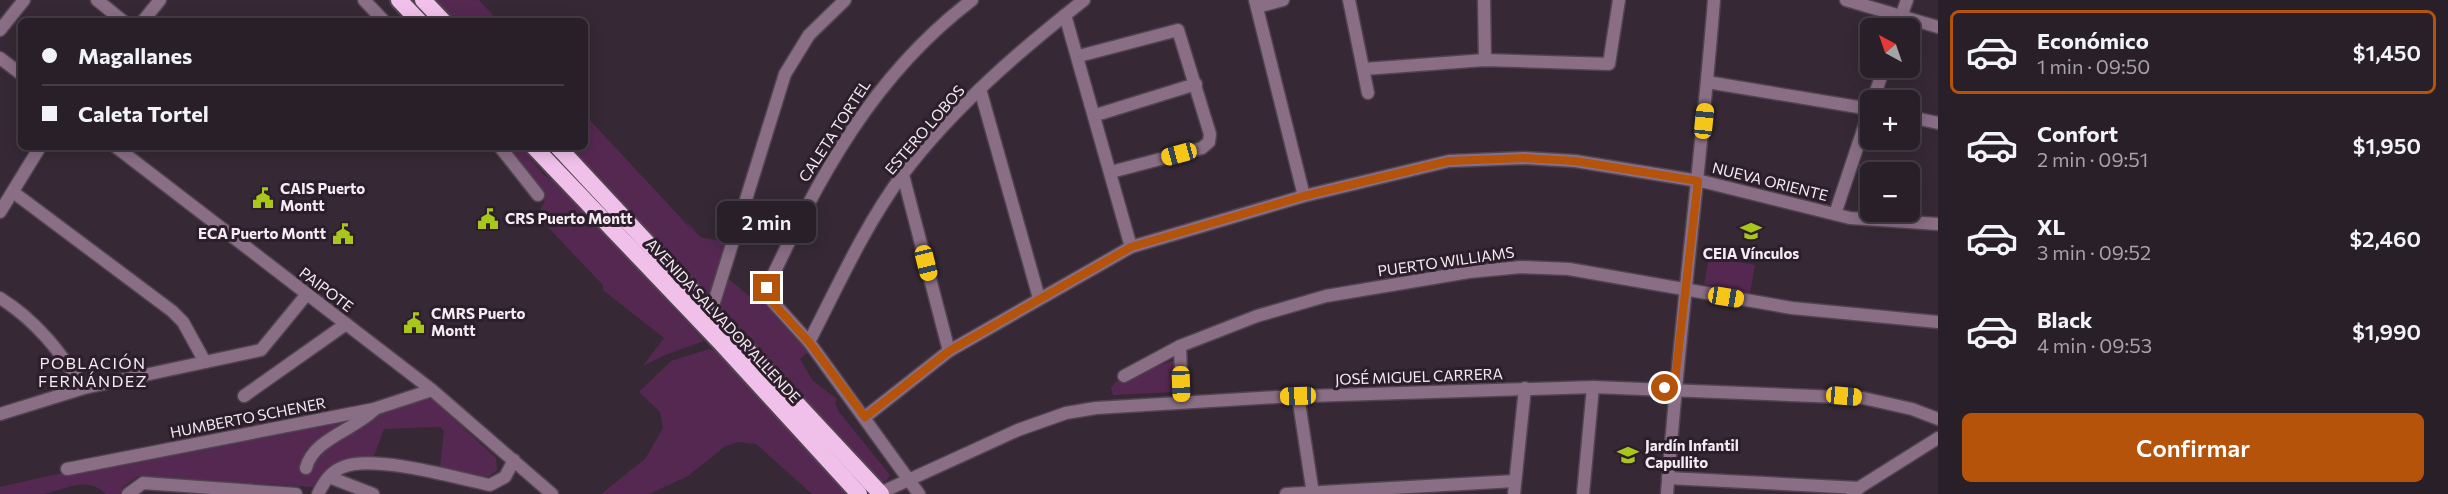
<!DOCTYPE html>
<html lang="es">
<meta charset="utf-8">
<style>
body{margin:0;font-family:Commissioner,sans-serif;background:#302730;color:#f1f3f6;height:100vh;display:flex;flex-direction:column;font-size:22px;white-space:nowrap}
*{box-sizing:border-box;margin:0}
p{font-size:20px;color:#a5a2a8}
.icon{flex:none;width:33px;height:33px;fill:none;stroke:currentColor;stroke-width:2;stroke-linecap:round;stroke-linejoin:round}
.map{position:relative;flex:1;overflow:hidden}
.sheet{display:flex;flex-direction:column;background:#281f28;width:510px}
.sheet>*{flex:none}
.guide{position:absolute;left:18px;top:18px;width:570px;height:132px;border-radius:9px;box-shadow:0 3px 15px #0003,0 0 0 2px #443d45;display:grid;align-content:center;height:132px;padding:0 24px;background:#281f28}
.needle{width:39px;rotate:320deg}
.tools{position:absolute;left:1860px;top:18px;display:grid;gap:12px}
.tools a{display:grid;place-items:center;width:60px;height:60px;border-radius:9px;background:#281f28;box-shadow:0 3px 15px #0003,0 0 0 2px #443d45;font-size:30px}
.end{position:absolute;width:27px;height:27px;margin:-14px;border:8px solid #b45309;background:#fff;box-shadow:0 0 0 3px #fff}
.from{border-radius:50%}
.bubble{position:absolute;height:42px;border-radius:9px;background:#281f28;box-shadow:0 3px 15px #0003,0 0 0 2px #443d45;font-size:20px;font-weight:600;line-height:42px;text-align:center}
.car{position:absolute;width:18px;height:36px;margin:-18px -9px;border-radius:8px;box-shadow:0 0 4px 2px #0007;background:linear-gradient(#f5c518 24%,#345 0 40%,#f5c518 0 76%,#345 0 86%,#f5c518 0)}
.guide b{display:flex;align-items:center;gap:21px;height:57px;font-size:22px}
.guide b+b{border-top:2px solid #443d45}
.guide i{width:15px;height:15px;background:#f1f3f6}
ul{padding:10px 0 0;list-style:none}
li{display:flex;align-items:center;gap:18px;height:84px;margin:0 12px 9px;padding:0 12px;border:3px solid transparent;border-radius:9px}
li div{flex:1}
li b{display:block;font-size:22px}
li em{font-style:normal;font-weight:600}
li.current{border-color:#b45309}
li>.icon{width:54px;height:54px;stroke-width:1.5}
.cta{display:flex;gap:12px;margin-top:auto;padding:12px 24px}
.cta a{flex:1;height:69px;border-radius:9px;background:#b45309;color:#fff;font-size:24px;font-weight:600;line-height:69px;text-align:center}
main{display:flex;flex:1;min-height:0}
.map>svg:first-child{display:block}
.green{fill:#552852}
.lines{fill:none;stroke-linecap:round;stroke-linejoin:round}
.minor-casing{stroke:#514450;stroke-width:15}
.tertiary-casing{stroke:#514450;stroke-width:15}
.trunk-casing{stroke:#514450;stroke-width:20}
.minor{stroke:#896e86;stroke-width:12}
.tertiary{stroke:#896e86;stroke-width:12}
.trunk{stroke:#f0c0ea;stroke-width:16}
.route{stroke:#b45309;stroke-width:8}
.labels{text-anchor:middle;stroke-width:6;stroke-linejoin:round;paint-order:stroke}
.street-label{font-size:15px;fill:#f5ecf3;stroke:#2c1f2b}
.poi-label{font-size:15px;font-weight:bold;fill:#f5ecf3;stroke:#2c1f2b;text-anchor:start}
.neighbourhood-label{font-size:16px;letter-spacing:1.5px;fill:#f5ecf3;stroke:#2c1f2b}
</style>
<main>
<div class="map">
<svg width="1938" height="494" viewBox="0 0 1938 494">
<rect width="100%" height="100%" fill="#362935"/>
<!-- green -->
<g class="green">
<polygon points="434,0 479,0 498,21 453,21"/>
<polygon points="585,115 693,231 682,216 700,237 726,242 709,295 589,170 573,147 585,147"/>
<polygon points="508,147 521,147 543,174 562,188 704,341 665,355 643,366 664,338 603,290 603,285 544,223 538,215 545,200 543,192"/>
<polygon points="1709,257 1755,265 1750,293 1704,284"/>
<polygon points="726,277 754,300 765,298 809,351 800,359 813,381 837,399 835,403 839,412 890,475 886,482 880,481 720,307"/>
<polygon points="709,349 716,351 847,494 812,494 756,444 737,442 724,447 688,476 649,494 601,494 645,459 663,428 660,412 639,392 671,361"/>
<polygon points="1172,361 1175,362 1175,392 1113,395 1111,388 1117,381"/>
<path d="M429,396L496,458L497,470L488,477L440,467L444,431L440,427L384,429L374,456C347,459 326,460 313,487L138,476L123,487L120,494H106C85,475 67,490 43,494C30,494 14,494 0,494V487L48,476L361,415Z"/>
</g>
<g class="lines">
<defs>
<g id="minor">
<polyline points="97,0 123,21"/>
<polyline points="364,0 384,21"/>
<polyline points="1255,0 1304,196"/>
<polyline points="1349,0 1368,93"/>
<polyline points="1484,0 1485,60"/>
<polyline points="1846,0 1938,27"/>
<polyline points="1257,7 1283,0"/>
<polyline points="1065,15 1131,247"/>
<polyline points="143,21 160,0"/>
<polyline points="1897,28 1907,0"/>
<polyline points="0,30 24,0"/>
<polyline points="1079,56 1178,30 1210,134 1209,142 1202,148 1111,172"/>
<polyline points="0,58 21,74"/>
<polyline points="1364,69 1485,60 1609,64 1619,0"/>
<polyline points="1707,82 1870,109"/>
<polyline points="980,89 1039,298"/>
<polyline points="1873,100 1884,68"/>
<polyline points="1096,115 1196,84"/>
<polyline points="1910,117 1938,123"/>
<polyline points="116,147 432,390 552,494"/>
<polyline points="500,147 538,195"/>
<polyline points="903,175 949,351"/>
<polyline points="13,192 172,311 183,322 205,362"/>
<polyline points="0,212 40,147"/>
<polyline points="1835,214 1870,109"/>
<path d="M0,298C37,321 60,352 84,388"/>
<polyline points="711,312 785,74 809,35 845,0"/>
<path d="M809,342C838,286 865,225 903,174C953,108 1019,51 1084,0"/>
<polyline points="1124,376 1180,346"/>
<polyline points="244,396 346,324"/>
<polyline points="1298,396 1313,494"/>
<polyline points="1182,402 1180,346 1257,316 1326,296 1469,272 1521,267 1569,269 1792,308 1938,322"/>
<polyline points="0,414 84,388 261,350 307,294"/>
<polyline points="865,417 949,351 1131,247 1304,196 1449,161 1524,158 1575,161 1705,182 1850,218 1938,224"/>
<path d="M306,468C313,439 354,430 374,410"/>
<polyline points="67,469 374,409 432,390"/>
<polyline points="329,477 373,494"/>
<polyline points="1668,478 1859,488"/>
<polyline points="1852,492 1938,438"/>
<polyline points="128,494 143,483 296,494"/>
<path d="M318,494C324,482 330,472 343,467C374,454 456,478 490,485L505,477L514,460"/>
<path d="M919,494L809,342L772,301L767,295V288C819,177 872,76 972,0"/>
<polyline points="1286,494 1515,481"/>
<polyline points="1514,494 1525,388"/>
<polyline points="1583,494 1593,387"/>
</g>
<g id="tertiary">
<polyline points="880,493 1018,430 1066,413 1096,408 1277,397 1593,387 1863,398 1912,409 1938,419"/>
<path d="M1667,494C1679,329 1701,165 1714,0"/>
</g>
<g id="trunk">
<polyline points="399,0 419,21"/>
<polyline points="423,0 443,21"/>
<polyline points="534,147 720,342 859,494"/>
<polyline points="558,147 881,494"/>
</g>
</defs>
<!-- minor casing -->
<use href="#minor" class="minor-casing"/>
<!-- tertiary casing -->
<use href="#tertiary" class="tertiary-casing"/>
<!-- trunk casing -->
<use href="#trunk" class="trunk-casing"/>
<!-- minor -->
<use href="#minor" class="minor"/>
<!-- tertiary -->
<use href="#tertiary" class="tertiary"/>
<!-- trunk -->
<use href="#trunk" class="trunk"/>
</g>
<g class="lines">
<!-- route -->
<polyline class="route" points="767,288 767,295 772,302 809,342 865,417 949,351 1131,247 1304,196 1449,161 1524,158 1575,161 1698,181 1674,389 1665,388"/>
</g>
<!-- icons -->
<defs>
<symbol id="civic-bare" viewBox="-9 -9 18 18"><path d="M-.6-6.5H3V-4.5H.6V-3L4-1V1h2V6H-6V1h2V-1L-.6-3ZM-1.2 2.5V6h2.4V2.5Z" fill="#a9c71a" stroke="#2c1f2b" stroke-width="2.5" paint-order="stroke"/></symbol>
<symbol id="school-bare" viewBox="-9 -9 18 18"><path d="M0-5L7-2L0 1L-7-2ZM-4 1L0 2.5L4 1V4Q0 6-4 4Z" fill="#a9c71a" stroke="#2c1f2b" stroke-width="2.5" paint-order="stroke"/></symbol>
</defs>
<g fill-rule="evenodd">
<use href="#civic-bare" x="248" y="183" width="30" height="30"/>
<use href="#civic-bare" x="473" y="204" width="30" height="30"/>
<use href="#school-bare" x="1736" y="216" width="30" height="30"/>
<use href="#civic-bare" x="328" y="219" width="30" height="30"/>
<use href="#civic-bare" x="399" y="308" width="30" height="30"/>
<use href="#school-bare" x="1613" y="440" width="30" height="30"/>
</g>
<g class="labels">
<!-- street labels -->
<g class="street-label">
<text transform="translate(925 130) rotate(-49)" y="5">ESTERO LOBOS</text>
<text transform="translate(835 131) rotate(-57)" y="5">CALETA TORTEL</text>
<text transform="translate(1770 182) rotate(14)" y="5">NUEVA ORIENTE</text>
<text transform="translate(1446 262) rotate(-8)" y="5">PUERTO WILLIAMS</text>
<text transform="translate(326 290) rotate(37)" y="5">PAIPOTE</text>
<text transform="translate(723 321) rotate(47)" y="5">AVENIDA SALVADOR ALLENDE</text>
<text transform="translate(1419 377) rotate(-2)" y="5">JOSÉ MIGUEL CARRERA</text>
<text transform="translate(248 418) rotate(-11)" y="5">HUMBERTO SCHENER</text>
</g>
<!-- poi labels -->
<g class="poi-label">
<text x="280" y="194">CAIS Puerto<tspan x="280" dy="17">Montt</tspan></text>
<text x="505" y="224">CRS Puerto Montt</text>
<text x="326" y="239" text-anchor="end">ECA Puerto Montt</text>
<text x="1751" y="259" text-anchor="middle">CEIA Vínculos</text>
<text x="431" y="319">CMRS Puerto<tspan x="431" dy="17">Montt</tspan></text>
<text x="1645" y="451">Jardín Infantil<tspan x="1645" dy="17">Capullito</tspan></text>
</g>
<!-- neighbourhood labels -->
<g class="neighbourhood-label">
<text x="93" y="369">POBLACIÓN<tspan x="93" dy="18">FERNÁNDEZ</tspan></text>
</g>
</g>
</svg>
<div class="tools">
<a><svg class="needle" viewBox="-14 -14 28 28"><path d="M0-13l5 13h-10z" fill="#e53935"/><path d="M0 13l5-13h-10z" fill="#a5a2a8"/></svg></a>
<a>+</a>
<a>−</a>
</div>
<i class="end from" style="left:1665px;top:388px"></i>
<i class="end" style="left:767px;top:288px"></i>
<div class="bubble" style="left:717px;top:201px;width:99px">2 min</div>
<i class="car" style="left:1704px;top:121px;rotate:6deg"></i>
<i class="car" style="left:1179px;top:154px;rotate:255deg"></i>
<i class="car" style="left:926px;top:263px;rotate:166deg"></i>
<i class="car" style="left:1726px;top:297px;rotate:99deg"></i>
<i class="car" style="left:1181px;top:384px;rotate:178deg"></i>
<i class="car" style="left:1298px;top:396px;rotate:268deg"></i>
<i class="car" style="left:1844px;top:396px;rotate:95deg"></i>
<div class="guide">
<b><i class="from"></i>Magallanes</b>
<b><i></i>Caleta Tortel</b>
</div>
</div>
<section class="sheet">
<ul>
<li class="current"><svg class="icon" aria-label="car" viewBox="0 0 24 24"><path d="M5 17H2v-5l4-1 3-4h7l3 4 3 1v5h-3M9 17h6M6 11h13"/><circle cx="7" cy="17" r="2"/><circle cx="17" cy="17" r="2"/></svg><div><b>Económico</b><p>1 min · 09:50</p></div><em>$1,450</em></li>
<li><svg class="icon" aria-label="car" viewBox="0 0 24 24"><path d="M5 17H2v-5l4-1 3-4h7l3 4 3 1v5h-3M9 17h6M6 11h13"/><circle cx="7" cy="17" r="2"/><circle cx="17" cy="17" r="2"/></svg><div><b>Confort</b><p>2 min · 09:51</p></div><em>$1,950</em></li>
<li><svg class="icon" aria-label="car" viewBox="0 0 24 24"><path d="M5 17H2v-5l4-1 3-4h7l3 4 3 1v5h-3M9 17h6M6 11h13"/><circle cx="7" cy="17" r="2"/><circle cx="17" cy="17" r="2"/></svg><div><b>XL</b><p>3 min · 09:52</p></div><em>$2,460</em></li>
<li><svg class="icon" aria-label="car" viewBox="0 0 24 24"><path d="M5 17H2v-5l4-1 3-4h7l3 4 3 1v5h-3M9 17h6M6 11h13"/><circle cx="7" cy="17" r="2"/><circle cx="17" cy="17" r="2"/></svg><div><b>Black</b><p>4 min · 09:53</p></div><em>$1,990</em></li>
</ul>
<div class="cta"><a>Confirmar</a></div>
</section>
</main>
